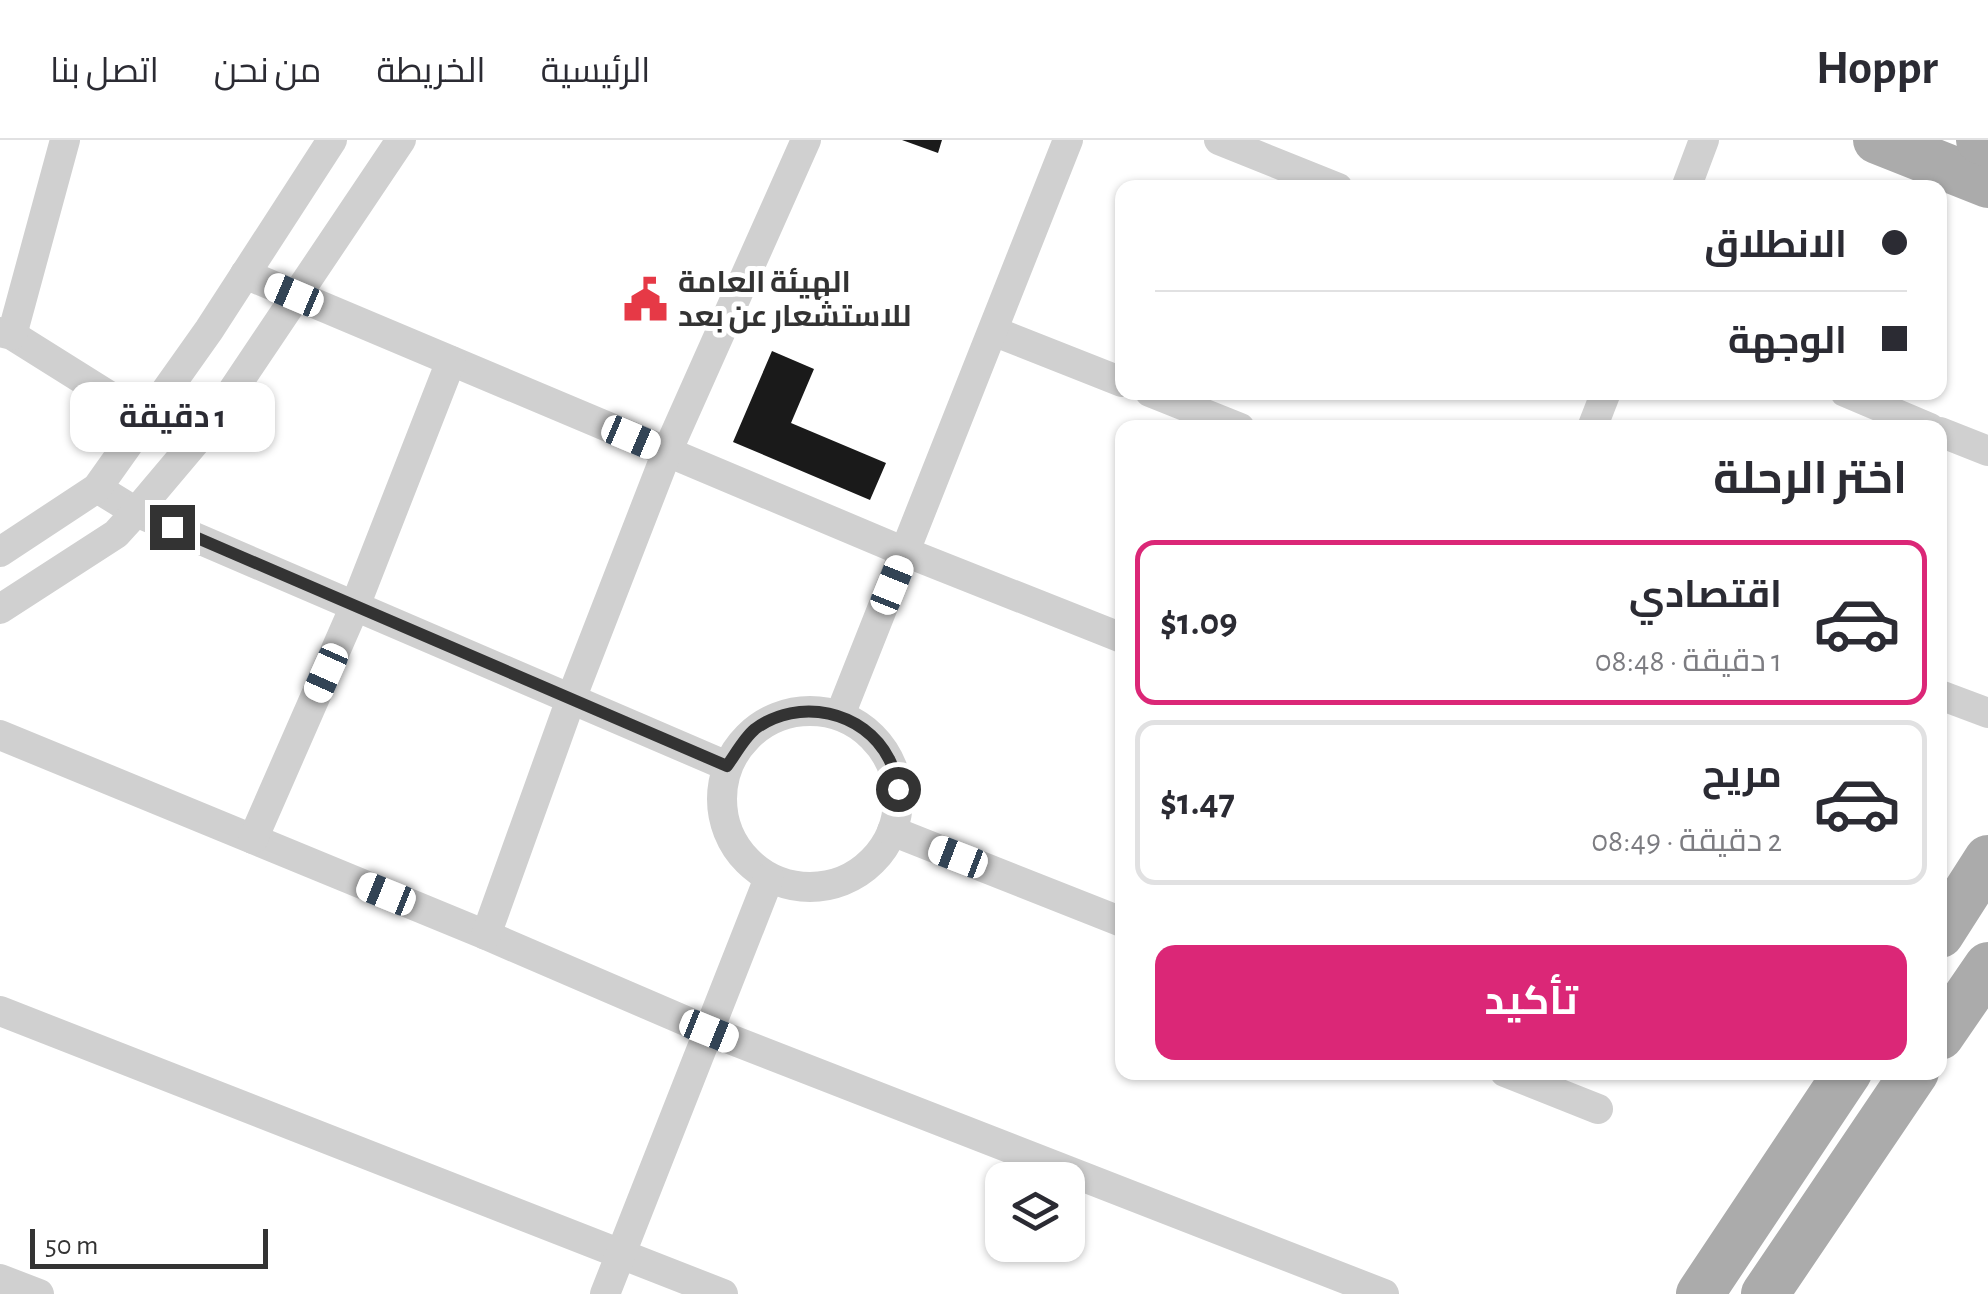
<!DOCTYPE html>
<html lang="ar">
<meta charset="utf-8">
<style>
body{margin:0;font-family:"Alegreya Sans",Cairo,sans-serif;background:#f7f7f7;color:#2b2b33;direction:rtl;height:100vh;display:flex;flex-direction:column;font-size:38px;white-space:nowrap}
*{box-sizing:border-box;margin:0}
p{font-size:32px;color:#7c7c81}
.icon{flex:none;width:55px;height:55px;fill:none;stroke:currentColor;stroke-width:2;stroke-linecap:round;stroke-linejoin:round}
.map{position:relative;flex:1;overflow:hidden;direction:ltr}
.drawer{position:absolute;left:1115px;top:280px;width:832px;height:660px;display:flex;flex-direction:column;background:#fff;border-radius:20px;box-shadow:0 2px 8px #0004;direction:rtl}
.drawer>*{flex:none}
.top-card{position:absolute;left:1115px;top:40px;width:832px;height:220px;border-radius:20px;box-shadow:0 2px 8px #0004;direction:rtl;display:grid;align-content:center;height:220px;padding:0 40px;background:#fff}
.fabs{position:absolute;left:985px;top:1022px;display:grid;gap:20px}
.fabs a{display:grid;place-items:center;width:100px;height:100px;border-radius:20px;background:#fff;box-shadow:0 2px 8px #0004;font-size:50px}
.scale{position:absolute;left:30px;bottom:25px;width:238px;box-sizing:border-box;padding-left:10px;border:5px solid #333;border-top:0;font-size:28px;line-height:35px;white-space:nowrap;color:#333;-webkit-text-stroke:8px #fff;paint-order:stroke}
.end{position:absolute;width:45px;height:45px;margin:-22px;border:12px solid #333;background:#fff;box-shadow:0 0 0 5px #fff}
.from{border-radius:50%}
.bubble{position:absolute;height:70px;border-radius:20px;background:#fff;box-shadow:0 2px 8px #0004;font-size:32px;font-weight:700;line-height:70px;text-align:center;direction:rtl}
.car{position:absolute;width:30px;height:60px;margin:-30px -15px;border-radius:12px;box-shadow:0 0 8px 2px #0007;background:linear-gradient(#fff 24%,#345 0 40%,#fff 0 76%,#345 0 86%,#fff 0)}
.top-card b{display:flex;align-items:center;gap:35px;height:95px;font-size:38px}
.top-card b+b{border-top:2px solid #e1e1e2}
.top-card i{width:25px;height:25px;background:#2b2b33}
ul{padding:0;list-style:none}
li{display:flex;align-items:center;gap:30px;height:165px;margin:0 20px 15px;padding:0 20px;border:5px solid #e1e1e2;border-radius:20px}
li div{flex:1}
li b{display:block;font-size:38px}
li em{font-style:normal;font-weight:700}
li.on{border-color:#db2777}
li>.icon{width:90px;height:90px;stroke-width:1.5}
h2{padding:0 40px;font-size:45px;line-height:120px}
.button{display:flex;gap:20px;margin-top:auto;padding:20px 40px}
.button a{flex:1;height:115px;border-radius:20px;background:#db2777;color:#fff;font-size:40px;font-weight:700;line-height:115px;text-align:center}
header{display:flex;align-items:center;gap:60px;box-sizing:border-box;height:140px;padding:0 50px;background:#fff;border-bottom:2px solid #e1e1e2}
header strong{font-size:48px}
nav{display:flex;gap:55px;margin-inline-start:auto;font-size:35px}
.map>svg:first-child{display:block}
.building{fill:#1a1a1a}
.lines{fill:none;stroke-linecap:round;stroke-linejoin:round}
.street{stroke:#d0d0d0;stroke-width:30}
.primary{stroke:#ababab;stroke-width:48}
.route{stroke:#333;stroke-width:12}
.labels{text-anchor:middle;stroke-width:10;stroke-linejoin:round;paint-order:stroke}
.poi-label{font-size:30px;font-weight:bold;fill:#333;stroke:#fff;text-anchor:start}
</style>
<header>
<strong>Hoppr</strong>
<nav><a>الرئيسية</a><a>الخريطة</a><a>من نحن</a><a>اتصل بنا</a></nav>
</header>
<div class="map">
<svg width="1988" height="1154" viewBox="0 0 1988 1154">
<rect width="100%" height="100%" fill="#fff"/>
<!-- building -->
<g class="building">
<polygon points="902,0 942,0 938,13"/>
<polygon points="772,211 814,229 791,283 886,323 870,360 733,302"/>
</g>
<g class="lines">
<!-- street -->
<g class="street">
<polyline points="1219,0 1338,48"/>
<polyline points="1686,48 1704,0"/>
<polyline points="245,134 905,412 1122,498"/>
<polyline points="993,191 1122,242"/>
<polyline points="0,192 12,195 146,279"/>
<polyline points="12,195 65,0"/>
<polyline points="1150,252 1240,288"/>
<polyline points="1845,252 1930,288"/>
<polyline points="1592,288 1606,252"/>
<polyline points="1940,292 1988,311"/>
<polyline points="97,348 136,372 727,626"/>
<polyline points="0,412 97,348 209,190 332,0"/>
<polyline points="0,469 116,394 136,372 211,283 401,0"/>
<polyline points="1940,555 1988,573"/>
<circle cx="810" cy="659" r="88"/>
<polyline points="840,575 1068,0"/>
<polyline points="0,595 486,795 709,891 1384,1154"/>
<polyline points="892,691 1122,782"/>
<polyline points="253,699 355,466 451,221"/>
<polyline points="486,795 571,559 667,312 806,0"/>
<polyline points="0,871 723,1154"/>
<polyline points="1505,932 1598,969"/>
<polyline points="0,1139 39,1154"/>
<polyline points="605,1154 769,738"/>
</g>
<!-- primary -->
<g class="primary">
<polyline points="1877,0 1988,44"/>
<polyline points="1980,0 1988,3"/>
<polyline points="1940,794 1988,719"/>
<polyline points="1940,896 1988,826"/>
<polyline points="1700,1154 1848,932"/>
<polyline points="1765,1154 1915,932"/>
</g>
</g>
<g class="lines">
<!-- route -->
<path class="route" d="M172,387L727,626C735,615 744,598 755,589C798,557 864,570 889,619C894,628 896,640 898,649"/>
</g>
<!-- icons -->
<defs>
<symbol id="civic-bare" viewBox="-9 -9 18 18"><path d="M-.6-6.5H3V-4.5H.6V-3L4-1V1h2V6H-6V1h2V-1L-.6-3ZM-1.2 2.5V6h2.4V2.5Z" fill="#e63946" stroke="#fff" stroke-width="2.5" paint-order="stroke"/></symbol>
</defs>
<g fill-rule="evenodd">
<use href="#civic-bare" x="614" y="128" width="63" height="63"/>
</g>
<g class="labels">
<!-- poi labels -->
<g class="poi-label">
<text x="678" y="152">الهيئة العامة<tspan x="678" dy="34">للاستشعار عن بعد</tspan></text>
</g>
</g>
</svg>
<div class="fabs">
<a><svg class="icon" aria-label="layers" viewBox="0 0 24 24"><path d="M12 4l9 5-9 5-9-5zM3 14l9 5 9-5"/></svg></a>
</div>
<div class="scale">50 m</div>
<i class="end from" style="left:898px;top:649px"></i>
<i class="end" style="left:172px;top:387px"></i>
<div class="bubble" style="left:70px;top:242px;width:205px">1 دقيقة</div>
<i class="car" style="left:294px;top:155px;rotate:293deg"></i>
<i class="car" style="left:631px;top:297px;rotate:113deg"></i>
<i class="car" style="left:892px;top:445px;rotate:22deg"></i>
<i class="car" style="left:326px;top:533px;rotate:204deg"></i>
<i class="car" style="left:958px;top:717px;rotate:291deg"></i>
<i class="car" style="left:386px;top:754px;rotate:292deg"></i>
<i class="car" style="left:709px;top:891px;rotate:112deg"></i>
<div class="top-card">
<b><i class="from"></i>الانطلاق</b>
<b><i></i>الوجهة</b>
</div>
<section class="drawer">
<h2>اختر الرحلة</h2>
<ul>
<li class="on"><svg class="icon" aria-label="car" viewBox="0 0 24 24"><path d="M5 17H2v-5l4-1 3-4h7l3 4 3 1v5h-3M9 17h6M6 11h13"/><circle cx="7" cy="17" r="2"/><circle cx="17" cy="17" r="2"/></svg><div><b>اقتصادي</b><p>1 دقيقة · 08:48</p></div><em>$1.09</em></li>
<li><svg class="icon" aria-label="car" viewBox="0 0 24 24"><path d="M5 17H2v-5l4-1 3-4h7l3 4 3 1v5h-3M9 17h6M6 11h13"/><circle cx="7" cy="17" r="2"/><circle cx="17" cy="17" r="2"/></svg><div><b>مريح</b><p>2 دقيقة · 08:49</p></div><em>$1.47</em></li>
</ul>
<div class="button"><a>تأكيد</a></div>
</section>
</div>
